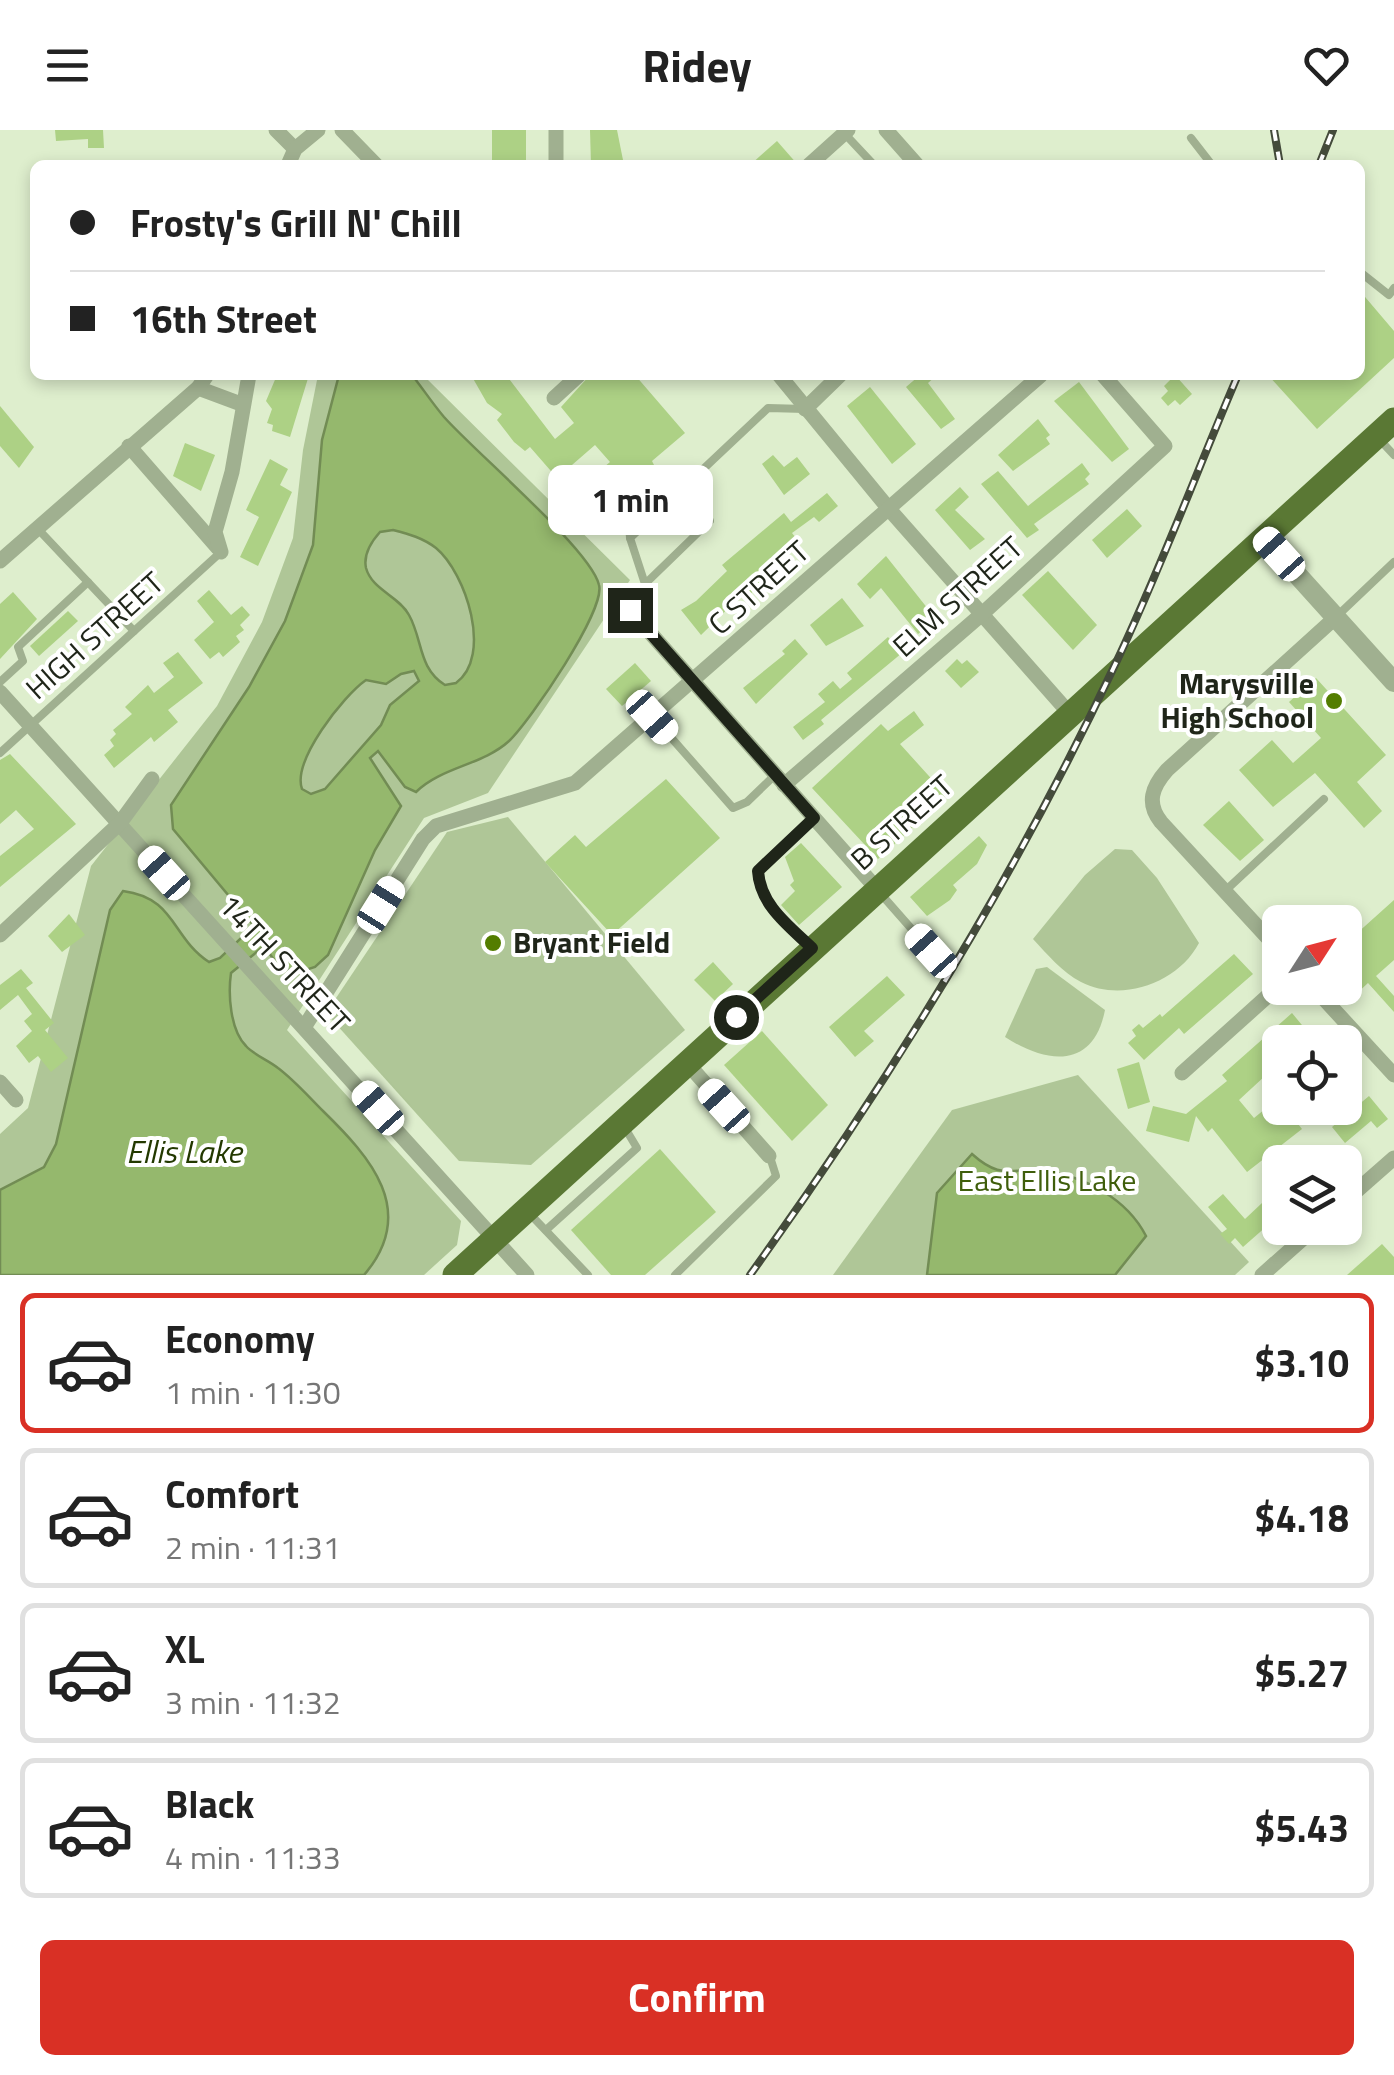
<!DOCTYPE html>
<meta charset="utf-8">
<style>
body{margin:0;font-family:"Titillium Web",sans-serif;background:#f6f6f6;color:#222;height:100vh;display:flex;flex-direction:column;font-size:38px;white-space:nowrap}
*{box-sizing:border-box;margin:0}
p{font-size:32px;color:#767676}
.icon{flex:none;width:55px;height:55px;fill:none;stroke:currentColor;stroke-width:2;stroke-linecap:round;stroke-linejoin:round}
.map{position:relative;height:1145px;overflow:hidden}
.panel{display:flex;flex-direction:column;background:#fff;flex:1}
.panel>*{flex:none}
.banner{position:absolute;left:30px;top:30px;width:1335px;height:220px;border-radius:15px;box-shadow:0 5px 15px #0003;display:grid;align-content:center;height:220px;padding:0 40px;background:#fff}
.needle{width:65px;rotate:54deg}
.fabs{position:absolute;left:1262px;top:775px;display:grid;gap:20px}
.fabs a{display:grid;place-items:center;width:100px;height:100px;border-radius:15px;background:#fff;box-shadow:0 5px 15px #0003;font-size:50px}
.end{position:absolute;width:45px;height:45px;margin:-22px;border:12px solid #1f2519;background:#fff;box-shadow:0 0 0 5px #fff}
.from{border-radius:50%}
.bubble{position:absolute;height:70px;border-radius:15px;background:#fff;box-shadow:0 5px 15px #0003;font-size:32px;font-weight:700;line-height:70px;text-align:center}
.car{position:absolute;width:30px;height:60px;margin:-30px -15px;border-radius:12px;box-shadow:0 0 8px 2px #0007;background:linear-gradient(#fff 24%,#345 0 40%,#fff 0 76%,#345 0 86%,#fff 0)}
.banner b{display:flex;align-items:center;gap:35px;height:95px;font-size:38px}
.banner b+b{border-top:2px solid #e0e0e0}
.banner i{width:25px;height:25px;background:#222}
ul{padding:18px 0 0;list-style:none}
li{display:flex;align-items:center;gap:30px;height:140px;margin:0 20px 15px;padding:0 20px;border:5px solid #e0e0e0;border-radius:15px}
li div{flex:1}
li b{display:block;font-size:38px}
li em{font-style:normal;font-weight:700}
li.active{border-color:#d93025}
li>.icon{width:90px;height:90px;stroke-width:1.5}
.primary-button{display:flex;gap:20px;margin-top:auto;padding:20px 40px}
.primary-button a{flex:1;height:115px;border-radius:15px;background:#d93025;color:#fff;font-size:40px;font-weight:700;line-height:115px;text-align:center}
header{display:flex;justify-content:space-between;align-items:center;height:130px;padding:0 40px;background:#fff;font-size:45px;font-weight:700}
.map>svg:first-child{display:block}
.green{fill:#afc697}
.water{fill:#95b86d;stroke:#728c54;stroke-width:2.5;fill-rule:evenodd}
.building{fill:#add185}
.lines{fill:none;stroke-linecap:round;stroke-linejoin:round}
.service{stroke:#a0b090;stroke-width:8}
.minor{stroke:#a0b090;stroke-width:15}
.tertiary{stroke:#a0b090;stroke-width:20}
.trunk{stroke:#5a7834;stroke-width:25}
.rail-casing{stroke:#444b3b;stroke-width:8}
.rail{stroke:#fff;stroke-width:4;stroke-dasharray:11;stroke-linecap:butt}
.route{stroke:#1f2519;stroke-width:12}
.poi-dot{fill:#537d00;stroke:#fff;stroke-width:4}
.labels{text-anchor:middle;stroke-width:8;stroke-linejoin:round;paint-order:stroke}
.street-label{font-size:30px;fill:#1f2519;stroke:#fff}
.poi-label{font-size:30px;font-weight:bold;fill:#1f2519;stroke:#fff;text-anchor:end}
.park-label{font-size:30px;fill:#3f5e0b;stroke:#fff}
.water-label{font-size:32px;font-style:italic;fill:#233900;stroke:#fff}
</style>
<header><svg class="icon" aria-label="menu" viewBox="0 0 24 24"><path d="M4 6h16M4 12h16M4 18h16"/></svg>Ridey<svg class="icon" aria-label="heart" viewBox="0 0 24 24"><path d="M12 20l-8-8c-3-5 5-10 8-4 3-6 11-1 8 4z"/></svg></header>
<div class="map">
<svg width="1394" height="1145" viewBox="0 0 1394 1145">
<rect width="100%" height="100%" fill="#deeecd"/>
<!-- green -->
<g class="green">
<polygon points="318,245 428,245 428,250 630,450 488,663 424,688 287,900 461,1091 457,1115 424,1145 0,1145 0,1004 28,978 91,736 217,576 262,492 293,408 303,320"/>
<polygon points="508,687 685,900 531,1035 459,1031 326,883 447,702"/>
<path d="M1115,719L1132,720L1157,748L1199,813C1178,853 1122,873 1081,852C1062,842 1047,824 1033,809L1085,745Z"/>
<path d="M1047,837L1105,880C1093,941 1045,933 1005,907L1036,839Z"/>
<polygon points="1078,945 1249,1132 1235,1145 833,1145 952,980"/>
</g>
<!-- water -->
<g class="water">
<path d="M339,245H412C423,259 433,274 444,287C475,322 591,420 599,455C606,480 530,591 509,611C483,635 441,637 416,662L405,657L378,621L370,628L401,676L375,720L328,825L315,837L296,843L277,834L264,816L231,843C228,864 230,900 246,916C254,925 268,930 278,938C294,950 308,966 323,981C370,1027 419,1081 364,1145H0V1060L44,1037L56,1014L110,780L123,761C176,768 171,807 209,832L220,828L254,796L173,699L171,675L249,557L285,491L313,415L322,310ZM393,400C409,404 423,408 436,418C466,443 493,526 456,553L445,555C418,538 423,510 409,485C399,466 372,460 366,438C363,424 371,412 380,402ZM414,541L419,551L390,575L381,595L325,659L311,664L302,659C292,631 343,566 366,550L386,554L401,544Z"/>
<path d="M972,1024C1002,1051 1011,1037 1044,1041C1085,1046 1127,1069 1146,1106L1115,1145H927L937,1063Z"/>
</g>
<!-- building -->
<g class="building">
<polygon points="55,0 103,0 104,18 88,18 88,9 56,11"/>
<rect x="492" y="0" width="34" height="35"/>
<polygon points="590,0 617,0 624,35 591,35"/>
<polygon points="777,11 798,35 750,35"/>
<polygon points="1360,161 1394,201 1394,228 1317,299 1268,245 1360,245"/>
<polygon points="277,245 309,245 290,307 272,301 273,295 267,293 272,279 266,271"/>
<polygon points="471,245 506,245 555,309 574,293 561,277 590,245 635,245 685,303 652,331 654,335 593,387 572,364 610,332 595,315 557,348 530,317 525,321 514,312 497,290 502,284 487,273"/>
<polygon points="920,245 937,245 928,253 955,289 941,299 906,257"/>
<polygon points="1175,245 1192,264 1180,275 1175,270 1168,276 1161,268 1168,261 1164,256"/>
<polygon points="1079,252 1129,319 1112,332 1054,271"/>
<polygon points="870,257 916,314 892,334 847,276"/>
<polygon points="0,276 34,317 19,338 0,316"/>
<polygon points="1038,289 1050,305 1046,308 1050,314 1013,341 998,325"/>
<polygon points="185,313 215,325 201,361 173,346"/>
<polygon points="773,325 784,337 797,327 810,344 784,365 762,334"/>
<polygon points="270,329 288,339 280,355 292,362 258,436 240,427 259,387 246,380"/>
<polygon points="1082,333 1090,344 1085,349 1089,354 1034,394 1039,400 1027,408 981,354 998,341 1028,376"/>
<polygon points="960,357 969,367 955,380 985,409 970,420 935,380"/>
<polygon points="827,363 838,376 819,392 814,387 792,403 799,412 781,426 785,431 770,448 750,464 747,460 701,505 681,480 696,471 727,441 722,435 784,383 791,392"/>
<polygon points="1127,379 1142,396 1107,428 1092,410"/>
<polygon points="886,426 936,489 918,504 881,458 870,469 857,454"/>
<polygon points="1048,441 1097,495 1073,520 1022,465"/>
<polygon points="209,460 231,485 242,476 250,485 240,495 244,500 236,506 240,512 223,527 219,522 210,529 194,510 214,492 197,471"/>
<polygon points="13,462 37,489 0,529 0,474"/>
<polygon points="842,468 864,496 826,516 810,495"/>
<polygon points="68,481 78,491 39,526 30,516"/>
<polygon points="888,507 902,523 821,590 824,594 803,610 793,597 825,572 818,564 833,551 840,559 852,549 847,543"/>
<polygon points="795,509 808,524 756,574 743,558 785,524 782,521"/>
<polygon points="178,522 203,553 168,580 178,592 154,612 151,607 114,638 104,625 114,616 110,610 116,604 113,600 132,584 125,577 148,555 154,563 174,547 163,533"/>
<polygon points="957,529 962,534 967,530 979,542 961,558 945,541"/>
<polygon points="635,533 651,551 622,576 606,559"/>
<polygon points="1316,548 1386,625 1357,652 1382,681 1364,698 1315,643 1273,677 1239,640 1272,610 1293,633 1321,608 1289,572"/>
<polygon points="914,581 924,595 900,614 947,666 878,729 812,658 881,594 888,601"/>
<polygon points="10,624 76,694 0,757 0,726 34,699 16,680 0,694 0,630"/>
<polygon points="666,649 720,708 612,805 545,732 575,705 586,717"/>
<polygon points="1229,671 1264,710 1240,731 1203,695"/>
<polygon points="979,706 987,715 977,734 953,755 957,760 950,770 927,786 910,767"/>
<polygon points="801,713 842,757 799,795 781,775 795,761 790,755 794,751 785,727"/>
<polygon points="1394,770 1394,830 1376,846 1394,866 1394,882 1368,853 1354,866 1345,855 1345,814"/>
<polygon points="69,784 85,805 62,822 48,806"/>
<polygon points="1234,824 1253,844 1184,904 1179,898 1144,930 1128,913 1136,906 1132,900 1139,894 1143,898 1160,884 1162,887"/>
<polygon points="713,832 733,854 715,871 694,850"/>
<polygon points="21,839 33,853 26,858 54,893 45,900 68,928 51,942 38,926 29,933 16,916 32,901 24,891 32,884 18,865 0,880 0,855"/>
<polygon points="887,846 905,865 864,901 874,911 855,927 829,897"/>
<polygon points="1292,883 1316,912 1280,912 1280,932 1239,970 1254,988 1270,975 1279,986 1287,980 1302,999 1247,1042 1212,998 1208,1002 1196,986 1189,1012 1146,1001 1153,976 1186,984 1227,951 1222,945"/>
<polygon points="762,901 828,975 792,1011 724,935"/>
<polygon points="1139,932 1150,972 1128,979 1117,939"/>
<polygon points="1369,966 1388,989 1377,998 1371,991 1345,1013 1332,997"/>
<polygon points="660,1019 716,1082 645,1145 611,1145 571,1100"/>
<polygon points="1223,1064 1245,1089 1262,1073 1276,1088 1243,1117 1235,1108 1229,1114 1220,1104 1227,1099 1208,1077"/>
<polygon points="1382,1114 1394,1127 1394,1145 1347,1145"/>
</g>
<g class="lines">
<!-- service -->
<g class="service">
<polyline points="844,3 874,35"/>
<polyline points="1191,8 1212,35"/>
<polyline points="71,35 191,35"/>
<polyline points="1360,142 1389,165 1394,158"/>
<polyline points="1380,310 1394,325"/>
<polyline points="37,398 134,501"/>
<path d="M630,408C627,376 649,350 683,354L704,376L710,391L645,454L630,480"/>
<polyline points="645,454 630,408 768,278 805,279"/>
<polyline points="1336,487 1394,432"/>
<polyline points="0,552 23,531 18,517 88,452"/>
<polyline points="653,587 733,678 747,672 775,645"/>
<polyline points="0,623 221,422"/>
<polyline points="1225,761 1324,669"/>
<polyline points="880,763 931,821"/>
<path d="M809,816C787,794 761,774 758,741L814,688"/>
<polyline points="530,1084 588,1145"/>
<polyline points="546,1100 637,1018 625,998"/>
<polyline points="675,1145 776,1046 770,1027"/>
</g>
<!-- minor -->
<g class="minor">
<polyline points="276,0 295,19"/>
<polyline points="342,0 376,35"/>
<polyline points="886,0 917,35"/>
<polyline points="288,35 295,19 318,0"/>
<polyline points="556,35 556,0"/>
<polyline points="809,35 848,0"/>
<polyline points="779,245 889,379 1070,584"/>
<polyline points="198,258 241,274"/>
<polyline points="554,268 579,245"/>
<polyline points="805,279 840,245"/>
<polyline points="129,316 218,418"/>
<polyline points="221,422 215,402 232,342 249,245"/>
<polyline points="0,431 198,258 207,245"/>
<polyline points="630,480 877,759"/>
<polyline points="0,562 527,1145"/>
<polyline points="784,655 982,484 1165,316 1103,245"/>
<polyline points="0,805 120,693 152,649"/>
<path d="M1280,821L1161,692C1146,673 1152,657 1167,640L1336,487"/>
<polyline points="1314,858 1394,945"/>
<polyline points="305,896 423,709 436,696 575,653 1041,245"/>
<polyline points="687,933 769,1026"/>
<polyline points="1182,943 1280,855"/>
<polyline points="0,952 16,970"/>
<polyline points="1345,1071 1394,1028"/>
<polyline points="1262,1145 1315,1098"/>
</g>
<!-- tertiary -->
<polyline class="tertiary" points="1265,409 1394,552"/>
<!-- trunk -->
<polyline class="trunk" points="455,1145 1394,290"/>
<defs>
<g id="rail">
<polyline points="1274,0 1280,35"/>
<polyline points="1319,35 1333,0"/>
<path d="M750,1145C888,953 1012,753 1113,539C1159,443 1196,343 1238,245"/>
</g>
</defs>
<!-- rail casing -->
<use href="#rail" class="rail-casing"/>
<!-- rail -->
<use href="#rail" class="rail"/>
</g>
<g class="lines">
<!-- route -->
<path class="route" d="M630,480L814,688L758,741C760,775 789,796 812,818L736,887"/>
</g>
<!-- markers -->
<g class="poi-dot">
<circle cx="1334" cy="571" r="10"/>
<circle cx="493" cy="813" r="10"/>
</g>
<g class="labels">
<!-- street labels -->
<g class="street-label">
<text transform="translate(759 458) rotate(-42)" y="10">C STREET</text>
<text transform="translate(958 467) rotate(-42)" y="10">ELM STREET</text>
<text transform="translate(95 506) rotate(-42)" y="10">HIGH STREET</text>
<text transform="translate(902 693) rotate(-42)" y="10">B STREET</text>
<text transform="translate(284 834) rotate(47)" y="10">14TH STREET</text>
</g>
<!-- poi labels -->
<g class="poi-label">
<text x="1314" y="564">Marysville<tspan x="1314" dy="34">High School</tspan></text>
<text x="513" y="823" text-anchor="start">Bryant Field</text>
</g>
<!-- park labels -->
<g class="park-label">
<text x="1047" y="1061">East Ellis Lake</text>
</g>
<!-- water labels -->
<g class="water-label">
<text x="184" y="1033">Ellis Lake</text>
</g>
</g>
</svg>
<div class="fabs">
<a><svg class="needle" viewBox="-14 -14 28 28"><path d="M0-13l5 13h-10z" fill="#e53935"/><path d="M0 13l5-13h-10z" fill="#767676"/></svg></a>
<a><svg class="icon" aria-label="locate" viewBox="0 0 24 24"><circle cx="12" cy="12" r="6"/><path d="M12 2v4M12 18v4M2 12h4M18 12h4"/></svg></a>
<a><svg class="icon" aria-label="layers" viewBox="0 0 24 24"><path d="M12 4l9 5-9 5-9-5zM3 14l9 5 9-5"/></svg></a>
</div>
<i class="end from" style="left:736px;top:887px"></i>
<i class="end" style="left:630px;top:480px"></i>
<div class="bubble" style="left:548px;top:335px;width:165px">1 min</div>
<i class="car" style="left:1279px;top:424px;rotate:318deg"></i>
<i class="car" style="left:652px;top:587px;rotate:138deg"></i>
<i class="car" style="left:164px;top:743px;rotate:318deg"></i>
<i class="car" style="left:381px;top:775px;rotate:32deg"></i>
<i class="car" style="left:931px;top:821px;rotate:318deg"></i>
<i class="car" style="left:724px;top:976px;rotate:318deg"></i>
<i class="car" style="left:378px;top:978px;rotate:318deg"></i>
<div class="banner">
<b><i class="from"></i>Frosty's Grill N' Chill</b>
<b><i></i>16th Street</b>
</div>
</div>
<section class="panel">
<ul>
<li class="active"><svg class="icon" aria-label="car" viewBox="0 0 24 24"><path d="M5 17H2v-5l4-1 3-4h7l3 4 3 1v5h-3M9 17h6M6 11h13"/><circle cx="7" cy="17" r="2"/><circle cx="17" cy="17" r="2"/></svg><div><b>Economy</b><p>1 min · 11:30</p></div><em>$3.10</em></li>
<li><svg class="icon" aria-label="car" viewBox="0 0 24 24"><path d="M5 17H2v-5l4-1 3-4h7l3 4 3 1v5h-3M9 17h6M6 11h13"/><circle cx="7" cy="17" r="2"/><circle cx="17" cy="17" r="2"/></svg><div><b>Comfort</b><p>2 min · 11:31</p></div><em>$4.18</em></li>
<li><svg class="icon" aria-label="car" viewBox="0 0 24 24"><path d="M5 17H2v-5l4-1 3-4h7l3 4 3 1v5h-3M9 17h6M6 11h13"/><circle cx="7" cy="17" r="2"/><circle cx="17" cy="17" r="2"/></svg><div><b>XL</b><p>3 min · 11:32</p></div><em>$5.27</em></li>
<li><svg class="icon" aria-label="car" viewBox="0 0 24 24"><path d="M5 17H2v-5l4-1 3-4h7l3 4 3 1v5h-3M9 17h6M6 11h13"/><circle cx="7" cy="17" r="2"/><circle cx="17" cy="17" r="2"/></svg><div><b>Black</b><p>4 min · 11:33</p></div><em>$5.43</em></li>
</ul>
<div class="primary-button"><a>Confirm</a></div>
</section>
